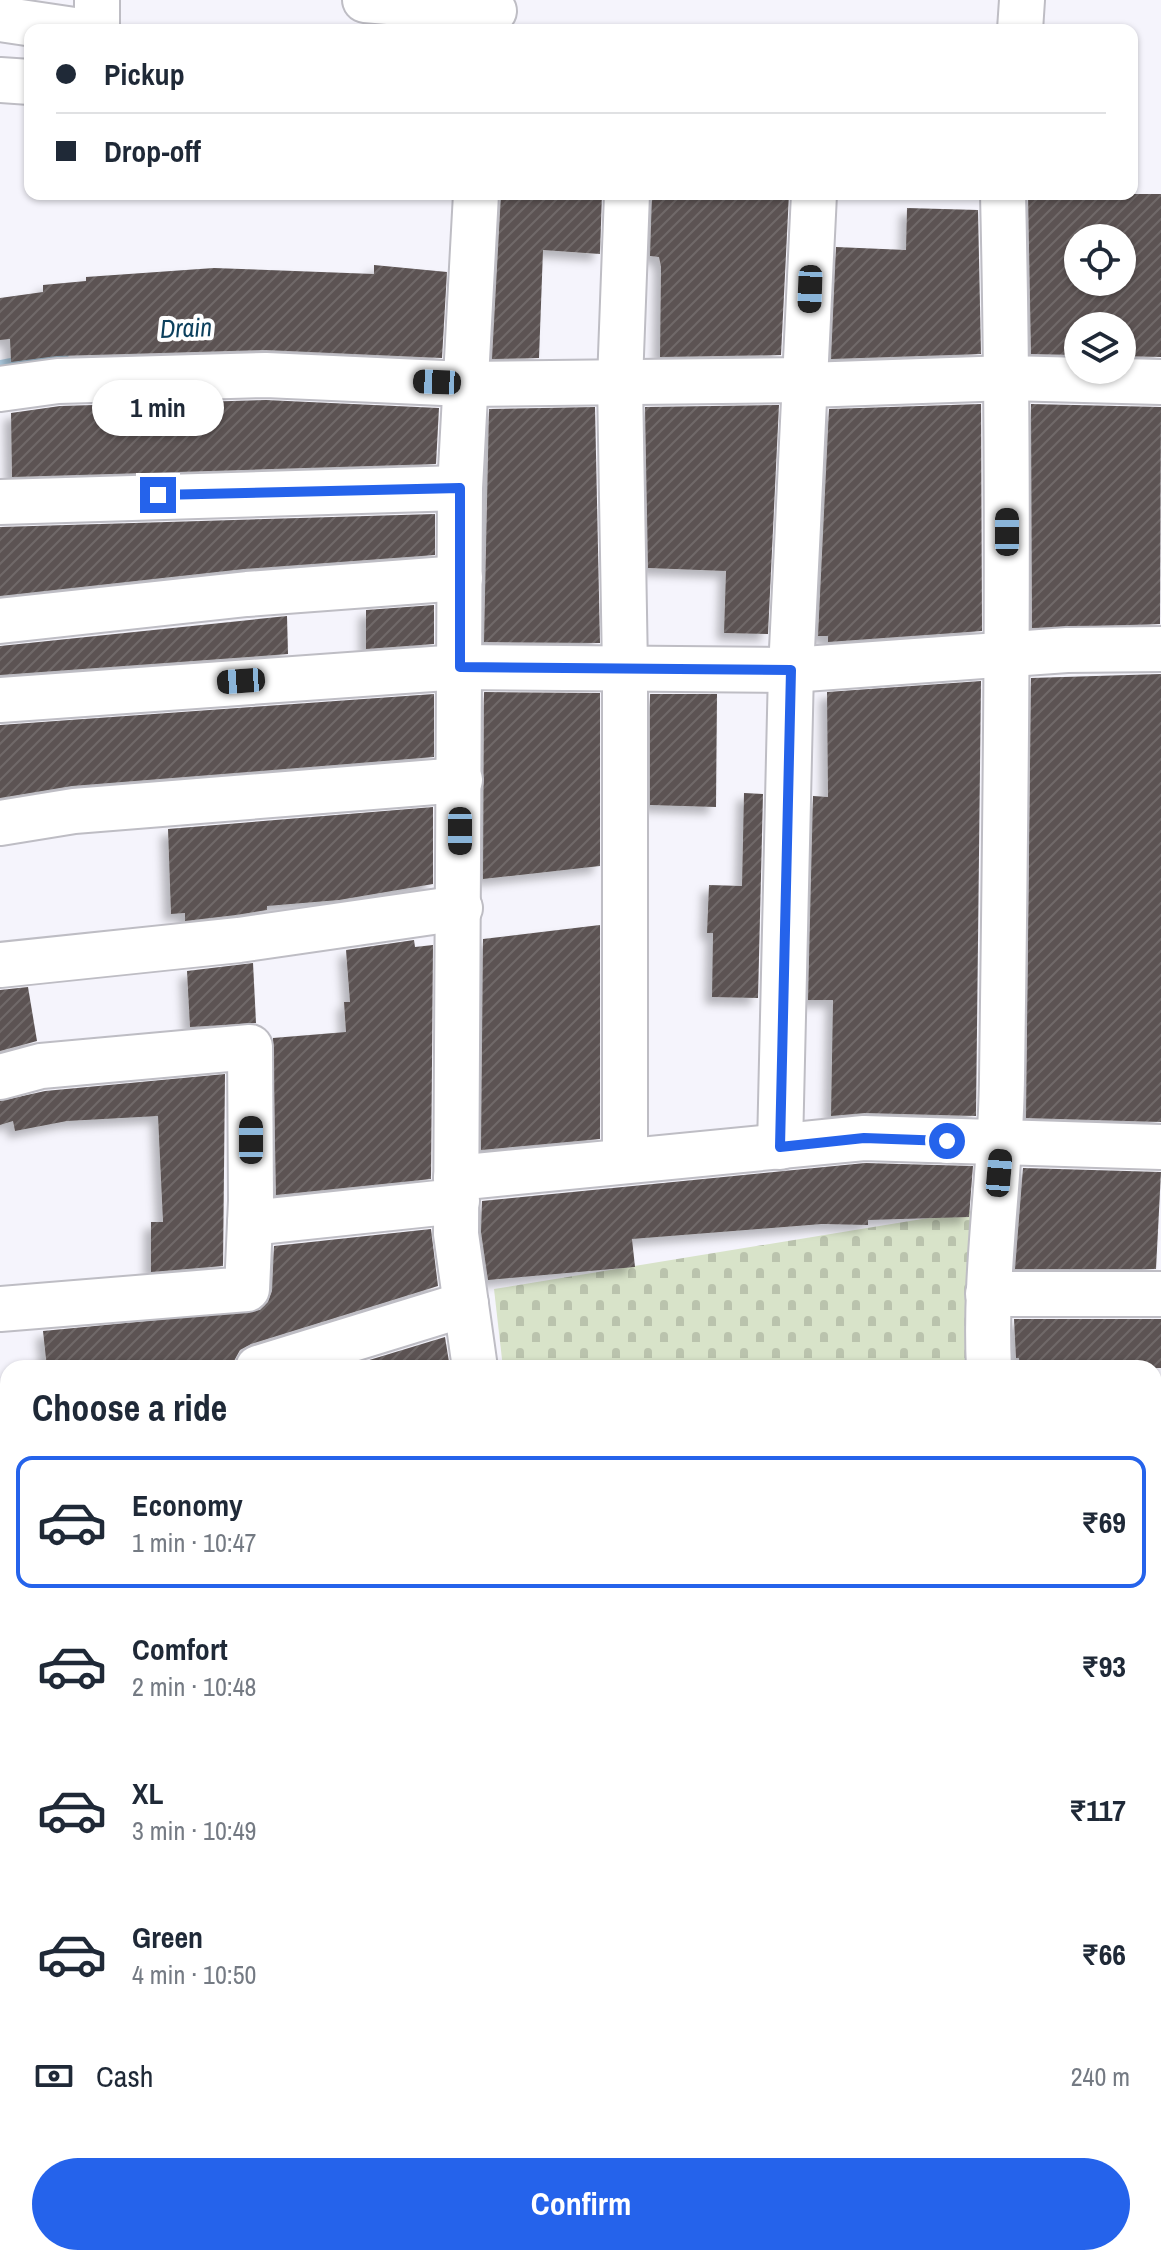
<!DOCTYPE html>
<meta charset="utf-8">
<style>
body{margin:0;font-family:"Archivo Narrow",sans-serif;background:#f2f2f3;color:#1f2937;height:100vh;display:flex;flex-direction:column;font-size:30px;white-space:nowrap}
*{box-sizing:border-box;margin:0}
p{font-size:26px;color:#747a83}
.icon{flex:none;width:44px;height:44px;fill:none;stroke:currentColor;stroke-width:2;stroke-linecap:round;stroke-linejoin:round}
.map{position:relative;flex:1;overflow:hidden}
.details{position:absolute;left:0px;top:1360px;width:1162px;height:906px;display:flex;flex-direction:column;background:#fff;border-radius:24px 24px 0 0;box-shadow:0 2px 6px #0004}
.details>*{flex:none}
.hud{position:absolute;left:24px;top:24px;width:1114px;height:176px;border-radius:16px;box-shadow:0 2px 6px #0004;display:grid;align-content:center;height:176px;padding:0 32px;background:#fff}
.buttons{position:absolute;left:1064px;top:224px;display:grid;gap:16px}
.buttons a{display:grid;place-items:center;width:72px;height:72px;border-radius:50%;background:#fff;box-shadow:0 2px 6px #0004;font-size:40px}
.end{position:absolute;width:36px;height:36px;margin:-18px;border:10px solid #2563eb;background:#fff;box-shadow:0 0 0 4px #fff}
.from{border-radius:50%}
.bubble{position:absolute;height:56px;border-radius:28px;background:#fff;box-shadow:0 2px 6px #0004;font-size:26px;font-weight:800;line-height:56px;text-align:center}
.car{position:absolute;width:24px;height:48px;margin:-24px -12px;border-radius:10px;box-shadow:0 0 6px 2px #0007;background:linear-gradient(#222 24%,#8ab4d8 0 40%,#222 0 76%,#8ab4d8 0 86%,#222 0)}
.hud b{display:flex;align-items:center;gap:28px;height:76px;font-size:30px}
.hud b+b{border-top:2px solid #e0e1e3}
.hud i{width:20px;height:20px;background:#1f2937}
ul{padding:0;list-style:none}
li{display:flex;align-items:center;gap:24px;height:132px;margin:0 16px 12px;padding:0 16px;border:4px solid transparent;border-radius:16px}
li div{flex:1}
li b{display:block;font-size:30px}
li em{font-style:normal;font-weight:800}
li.selected{border-color:#2563eb}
li>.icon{width:72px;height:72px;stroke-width:1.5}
h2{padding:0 32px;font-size:36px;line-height:96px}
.pay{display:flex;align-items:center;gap:20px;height:88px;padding:0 32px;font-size:30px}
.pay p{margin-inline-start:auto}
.button{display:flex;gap:16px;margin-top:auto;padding:16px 32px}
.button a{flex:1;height:92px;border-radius:48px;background:#2563eb;color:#fff;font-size:32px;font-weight:800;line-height:92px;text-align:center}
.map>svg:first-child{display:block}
.cemetery{fill:url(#cemetery-stones)}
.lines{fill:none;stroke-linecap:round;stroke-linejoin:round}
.stream{stroke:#afcce1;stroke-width:12}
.building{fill:url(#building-hatch);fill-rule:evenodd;filter:url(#shadow)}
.minor-casing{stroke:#bebdc4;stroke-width:48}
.minor{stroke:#fff;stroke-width:44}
.route{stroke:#2563eb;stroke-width:10}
.labels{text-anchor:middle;stroke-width:8;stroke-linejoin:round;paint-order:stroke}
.water-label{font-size:26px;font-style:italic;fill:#0c405d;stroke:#fff}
</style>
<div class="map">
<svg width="1161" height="2265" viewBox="0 0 1161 2265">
<defs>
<pattern id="cemetery-stones" width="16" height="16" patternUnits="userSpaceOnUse" patternTransform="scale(2)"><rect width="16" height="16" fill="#d8e3c9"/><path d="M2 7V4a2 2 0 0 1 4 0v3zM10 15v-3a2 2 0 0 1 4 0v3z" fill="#bac3ad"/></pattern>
<pattern id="building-hatch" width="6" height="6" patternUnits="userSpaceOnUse" patternTransform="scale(2)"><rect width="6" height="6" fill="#5b5352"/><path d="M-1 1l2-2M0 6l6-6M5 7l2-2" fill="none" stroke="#706969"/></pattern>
<filter id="shadow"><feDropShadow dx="-7" dy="7" stdDeviation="4" flood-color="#0004"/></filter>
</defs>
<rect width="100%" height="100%" fill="#f5f4fc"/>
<!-- cemetery -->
<polygon class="cemetery" points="977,1210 970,1368 503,1368 494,1289"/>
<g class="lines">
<!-- stream -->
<g class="stream">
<polyline points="0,366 63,354"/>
<polyline points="1154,1777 1161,1773"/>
<polyline points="833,2265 834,2258"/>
</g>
</g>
<!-- building -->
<g class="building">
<polygon points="501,194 602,194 600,254 543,250 539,358 492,359"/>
<polygon points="652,194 789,194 781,355 660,357 661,267 659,257 650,256"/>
<path d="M1028,194H1161V357L1122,356V326H1078V355L1031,354ZM1078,238H1122V282H1078Z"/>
<polygon points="907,208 978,210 981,354 831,359 836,247 906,250"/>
<polygon points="374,265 447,272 442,358 265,350 57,356 11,362 10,339 0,340 0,298 43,292 43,285 86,281 86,277 214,268 374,274"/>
<polygon points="266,400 439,408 436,464 12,477 11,413 60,406"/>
<polygon points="981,404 982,631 828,642 828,636 818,636 829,409"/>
<polygon points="1031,404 1161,407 1160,624 1032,628"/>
<polygon points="779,405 768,634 724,633 726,571 648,568 645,407"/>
<polygon points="595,407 600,643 484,642 489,409"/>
<polygon points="435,514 435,555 244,569 0,596 0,527"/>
<polygon points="434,605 434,644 366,649 366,610"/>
<polygon points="287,616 288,654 0,675 0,646"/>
<polygon points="1161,674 1161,1122 1026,1118 1031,678"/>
<polygon points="981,681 976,1116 865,1113 831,1116 833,1000 808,1000 813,796 828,797 827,692"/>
<polygon points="484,692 600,693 600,866 483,879"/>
<polygon points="434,694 434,757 72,786 0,798 0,725"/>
<polygon points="650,694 717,694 716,807 650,805"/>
<polygon points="744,793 763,794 758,998 712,997 713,933 707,933 709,885 742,886"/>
<polygon points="433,807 433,884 339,900 267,906 267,910 236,915 185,921 185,913 171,914 168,829"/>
<polygon points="600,925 600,1139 481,1150 483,939"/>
<polygon points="414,940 415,947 433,945 431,1179 276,1195 273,1038 346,1032 344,1002 350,1002 346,950"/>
<polygon points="253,963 256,1023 190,1027 187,971"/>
<polygon points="28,987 37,1041 0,1051 0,990"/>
<polygon points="225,1074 223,1266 151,1272 151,1222 163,1222 158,1116 67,1121 15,1131 13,1121 0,1125 0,1101 45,1091"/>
<polygon points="865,1163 973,1166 969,1217 868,1220 868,1225 822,1224 632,1239 635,1267 488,1280 481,1232 482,1201"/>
<polygon points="1023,1168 1161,1172 1156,1269 1015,1269"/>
<polygon points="431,1229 438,1286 251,1344 240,1350 234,1361 206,1368 47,1368 43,1331 260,1310 268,1302 272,1291 274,1246"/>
<polygon points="1014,1319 1161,1319 1161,1368 1020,1368 1019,1358 1016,1358"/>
<polygon points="445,1337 450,1368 343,1368"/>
</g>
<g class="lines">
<defs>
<g id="minor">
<polyline points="365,0 494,11"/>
<polyline points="0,19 74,30"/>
<polyline points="97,30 97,0"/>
<polyline points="1020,30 1022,0"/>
<polyline points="0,80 30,82"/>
<polyline points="0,389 58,381 266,375 465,384 805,380 807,385 1008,378 1161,382"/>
<polyline points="0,502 460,488"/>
<polyline points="0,621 247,594 460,578"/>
<polyline points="0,700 460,667 791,670 1067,650 1161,649"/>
<polyline points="0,823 74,811 460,780"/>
<polyline points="0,965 239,940 460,908"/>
<polyline points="0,1077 41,1066 250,1047 251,1201 247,1289 0,1309"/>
<polyline points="780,1147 791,670 814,194"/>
<polyline points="625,1161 625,669 620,382 627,194"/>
<polyline points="456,1178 864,1138 1161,1147"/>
<polyline points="250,1223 457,1201"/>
<polyline points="988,1294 1161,1294"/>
<polyline points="258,1368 466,1304"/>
<polyline points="475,1368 456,1234 460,488 476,194"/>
<path d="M989,1368C984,1271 1001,1175 1002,1078C1006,783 1010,489 1003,194"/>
<polyline points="1154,1412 1161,1411"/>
<polyline points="0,1420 8,1419"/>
<polyline points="1154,1548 1161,1547"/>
<polyline points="0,1572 8,1571"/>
<polyline points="1154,1671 1161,1670"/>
<polyline points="0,1860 8,1876"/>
<polyline points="0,1967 8,1959"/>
<polyline points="1154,1985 1161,1981"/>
<polyline points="1154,2118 1161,2134"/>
<polyline points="0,2135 8,2147"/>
<polyline points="77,2258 81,2265"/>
<polyline points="261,2258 265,2265"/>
<polyline points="146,2265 157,2258"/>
<polyline points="621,2265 621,2258"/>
</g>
</defs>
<!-- minor casing -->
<use href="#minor" class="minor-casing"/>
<!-- minor -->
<use href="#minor" class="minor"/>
</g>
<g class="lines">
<!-- route -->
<polyline class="route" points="158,495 460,488 460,667 791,670 780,1147 864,1138 947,1141"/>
</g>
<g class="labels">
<!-- water labels -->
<g class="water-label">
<text transform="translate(186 328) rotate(-2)" y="9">Drain</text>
</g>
</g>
</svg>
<div class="buttons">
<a><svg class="icon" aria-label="locate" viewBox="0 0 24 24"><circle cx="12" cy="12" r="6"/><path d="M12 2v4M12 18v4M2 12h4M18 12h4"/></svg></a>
<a><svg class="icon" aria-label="layers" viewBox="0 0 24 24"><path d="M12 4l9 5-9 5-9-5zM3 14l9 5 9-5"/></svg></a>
</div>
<i class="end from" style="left:947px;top:1141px"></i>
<i class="end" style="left:158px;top:495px"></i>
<div class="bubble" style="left:92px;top:380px;width:132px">1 min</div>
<i class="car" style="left:810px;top:289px;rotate:182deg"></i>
<i class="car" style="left:437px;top:382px;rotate:272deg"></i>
<i class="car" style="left:1007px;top:532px;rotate:0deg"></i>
<i class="car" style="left:241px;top:681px;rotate:266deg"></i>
<i class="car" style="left:460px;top:831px;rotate:180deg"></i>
<i class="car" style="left:251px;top:1140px;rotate:0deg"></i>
<i class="car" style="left:999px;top:1173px;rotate:5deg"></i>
<div class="hud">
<b><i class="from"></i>Pickup</b>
<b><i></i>Drop-off</b>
</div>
<section class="details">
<h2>Choose a ride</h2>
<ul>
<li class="selected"><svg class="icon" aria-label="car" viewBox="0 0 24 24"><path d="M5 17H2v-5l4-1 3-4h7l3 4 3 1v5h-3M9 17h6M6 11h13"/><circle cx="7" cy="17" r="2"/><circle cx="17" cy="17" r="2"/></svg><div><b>Economy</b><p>1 min · 10:47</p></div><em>₹69</em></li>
<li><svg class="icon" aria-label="car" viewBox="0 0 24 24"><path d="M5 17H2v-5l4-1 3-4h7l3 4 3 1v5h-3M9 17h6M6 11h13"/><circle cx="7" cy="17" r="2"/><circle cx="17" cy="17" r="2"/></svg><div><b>Comfort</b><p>2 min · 10:48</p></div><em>₹93</em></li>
<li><svg class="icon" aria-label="car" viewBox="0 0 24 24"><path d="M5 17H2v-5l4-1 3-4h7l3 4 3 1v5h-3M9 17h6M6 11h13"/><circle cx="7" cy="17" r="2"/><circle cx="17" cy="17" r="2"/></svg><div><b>XL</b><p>3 min · 10:49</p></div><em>₹117</em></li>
<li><svg class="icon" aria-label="car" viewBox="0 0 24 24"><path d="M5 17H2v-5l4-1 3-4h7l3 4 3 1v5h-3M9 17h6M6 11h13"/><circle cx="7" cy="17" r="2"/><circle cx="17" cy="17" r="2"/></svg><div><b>Green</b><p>4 min · 10:50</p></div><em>₹66</em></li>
</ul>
<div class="pay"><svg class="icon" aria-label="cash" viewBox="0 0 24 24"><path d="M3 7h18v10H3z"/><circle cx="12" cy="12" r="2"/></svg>Cash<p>240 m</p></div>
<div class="button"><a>Confirm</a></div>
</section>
</div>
